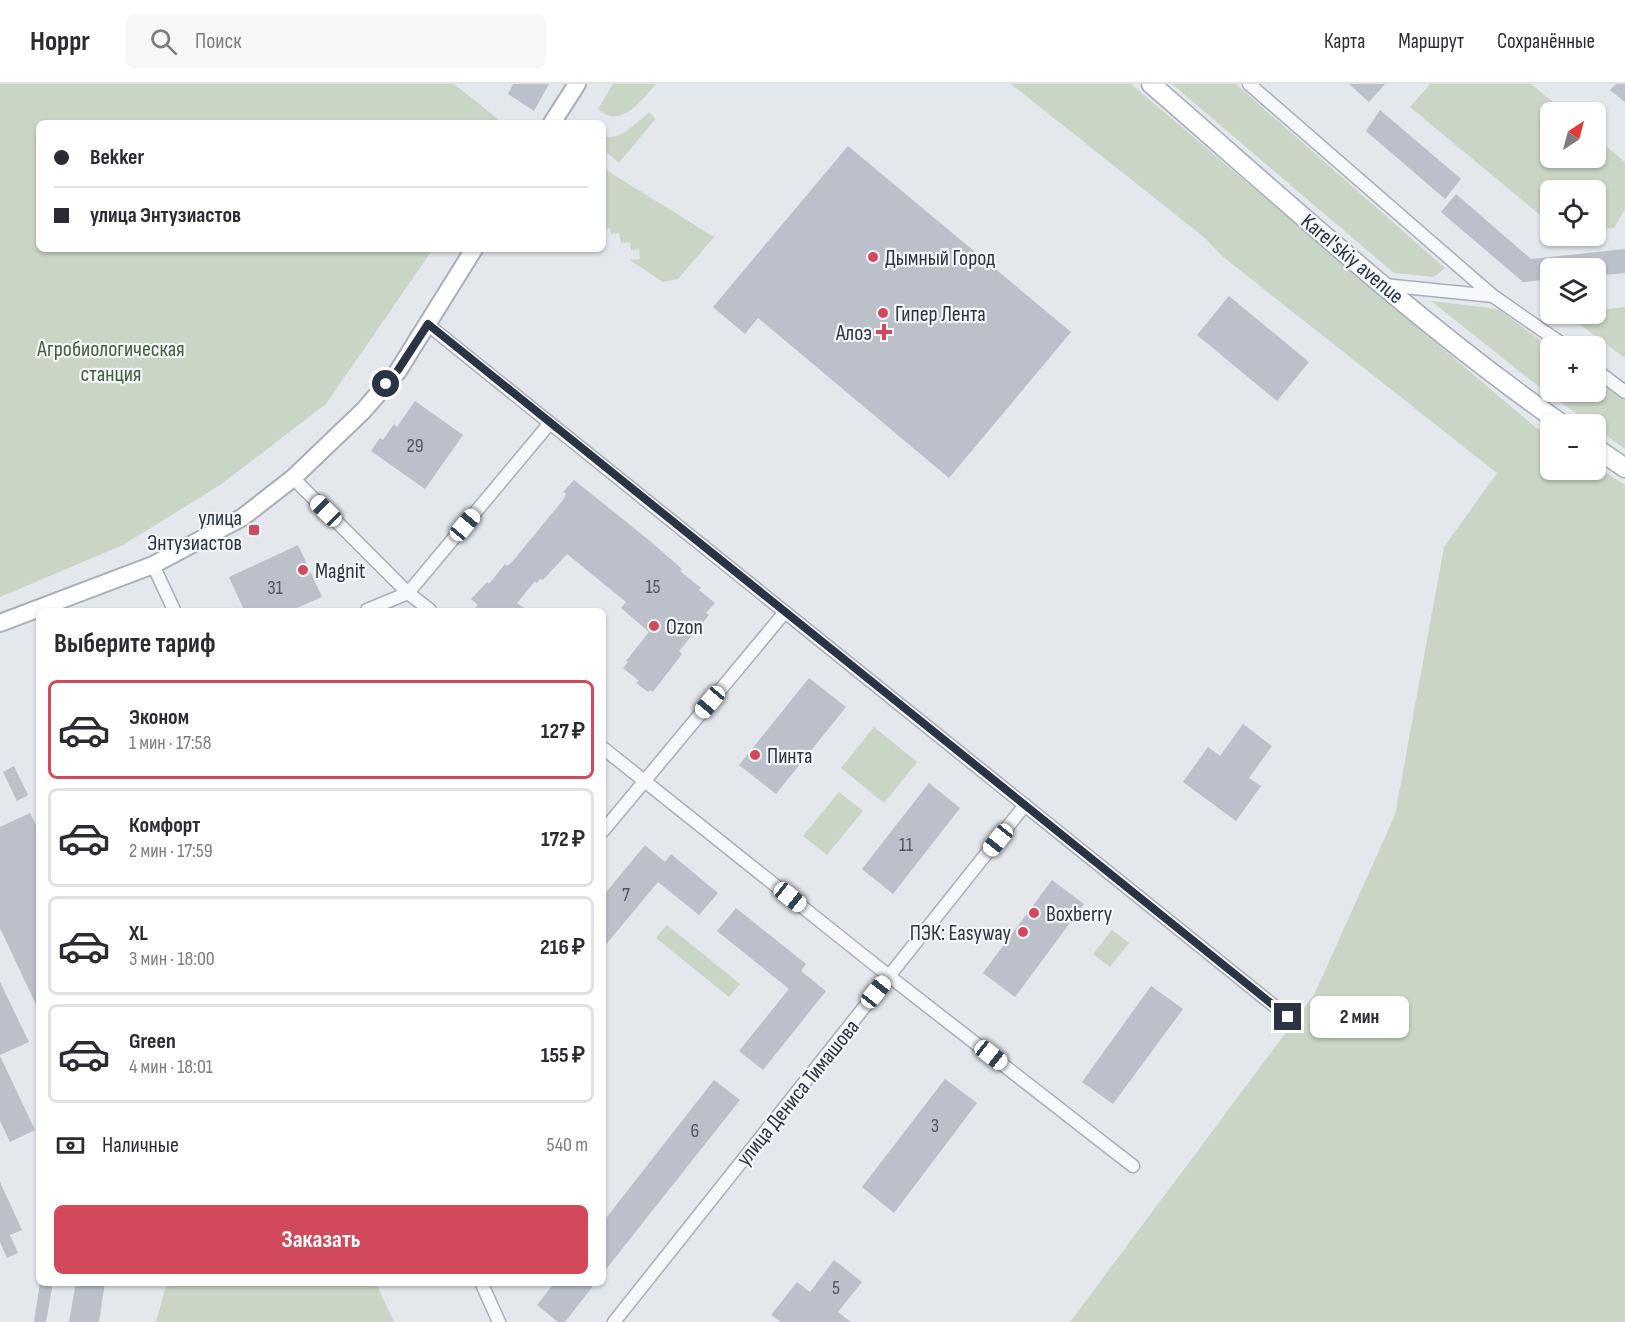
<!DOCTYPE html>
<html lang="ru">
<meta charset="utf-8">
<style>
body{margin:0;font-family:"Sofia Sans Condensed",sans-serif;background:#f7f7f7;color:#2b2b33;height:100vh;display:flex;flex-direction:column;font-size:22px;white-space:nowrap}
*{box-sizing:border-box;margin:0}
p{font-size:20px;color:#7c7c81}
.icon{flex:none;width:33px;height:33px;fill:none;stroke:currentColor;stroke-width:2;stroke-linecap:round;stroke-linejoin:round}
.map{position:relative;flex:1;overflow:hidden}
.sheet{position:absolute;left:36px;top:524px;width:570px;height:678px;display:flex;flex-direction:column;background:#fff;border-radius:9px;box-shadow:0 2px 4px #0004}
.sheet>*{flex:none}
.banner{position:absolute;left:36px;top:36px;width:570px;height:132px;border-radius:9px;box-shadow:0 2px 4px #0004;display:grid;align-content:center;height:132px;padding:0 18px;background:#fff}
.needle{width:39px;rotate:36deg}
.tools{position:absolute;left:1540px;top:18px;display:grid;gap:12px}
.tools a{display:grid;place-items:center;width:66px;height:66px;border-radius:9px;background:#fff;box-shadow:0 2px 4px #0004;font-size:30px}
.end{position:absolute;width:27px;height:27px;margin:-14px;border:8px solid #2b3445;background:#fff;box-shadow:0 0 0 3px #fff}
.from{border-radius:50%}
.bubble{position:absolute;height:42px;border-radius:9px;background:#fff;box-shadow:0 2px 4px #0004;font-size:20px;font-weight:700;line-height:42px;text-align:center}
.car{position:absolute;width:18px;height:36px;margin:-18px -9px;border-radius:8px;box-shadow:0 0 4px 2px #0007;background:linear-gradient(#fff 24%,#345 0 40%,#fff 0 76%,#345 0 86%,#fff 0)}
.banner b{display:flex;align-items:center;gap:21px;height:57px;font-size:22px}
.banner b+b{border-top:2px solid #e1e1e2}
.banner i{width:15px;height:15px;background:#2b2b33}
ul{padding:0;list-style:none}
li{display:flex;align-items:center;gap:18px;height:99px;margin:0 12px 9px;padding:0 6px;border:3px solid #e1e1e2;border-radius:9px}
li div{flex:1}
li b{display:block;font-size:22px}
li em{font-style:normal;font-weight:700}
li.on{border-color:#d1495b}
li>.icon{width:54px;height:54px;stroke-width:1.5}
h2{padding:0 18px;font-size:27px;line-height:72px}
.pay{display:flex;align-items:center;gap:15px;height:66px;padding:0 18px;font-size:22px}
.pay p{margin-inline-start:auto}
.primary-button{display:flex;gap:12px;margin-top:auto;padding:12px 18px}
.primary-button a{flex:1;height:69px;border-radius:9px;background:#d1495b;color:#fff;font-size:24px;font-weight:700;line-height:69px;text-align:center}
header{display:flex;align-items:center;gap:36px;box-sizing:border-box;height:84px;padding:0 30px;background:#fff;border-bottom:2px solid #e1e1e2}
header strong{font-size:28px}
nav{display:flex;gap:33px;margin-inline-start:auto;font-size:21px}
.search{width:420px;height:54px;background:#f7f7f7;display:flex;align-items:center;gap:15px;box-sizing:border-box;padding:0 21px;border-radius:9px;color:#7c7c81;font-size:22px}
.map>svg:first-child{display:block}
.green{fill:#c9d6c5}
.building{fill:#bbc0ca}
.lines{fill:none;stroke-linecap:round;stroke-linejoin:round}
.street-casing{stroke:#a9aeb7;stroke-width:15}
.secondary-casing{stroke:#a9aeb7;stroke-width:20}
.primary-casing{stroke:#a3abb8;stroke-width:21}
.street{stroke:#f7f8fa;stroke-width:12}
.secondary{stroke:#fff;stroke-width:16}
.primary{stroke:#fff;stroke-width:18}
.route{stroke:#2b3445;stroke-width:8}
.poi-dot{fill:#d1495b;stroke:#f4f6f9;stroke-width:2}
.labels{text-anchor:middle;stroke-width:4.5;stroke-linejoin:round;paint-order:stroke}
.number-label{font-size:20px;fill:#4f5766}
.poi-label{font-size:22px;fill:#2b3445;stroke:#f4f6f9;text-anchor:start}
.street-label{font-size:22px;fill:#2b3445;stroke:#f4f6f9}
.park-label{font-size:22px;fill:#3f6138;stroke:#f4f6f9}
</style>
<header>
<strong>Hoppr</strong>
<div class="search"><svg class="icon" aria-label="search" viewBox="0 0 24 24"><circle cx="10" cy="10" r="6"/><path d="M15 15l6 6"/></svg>Поиск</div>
<nav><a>Карта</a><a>Маршрут</a><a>Сохранённые</a></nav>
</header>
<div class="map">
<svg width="1625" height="1238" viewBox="0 0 1625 1238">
<rect width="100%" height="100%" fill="#e4e7ec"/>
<!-- green -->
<g class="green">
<polygon points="0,0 454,0 503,39 39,39 39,165 433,165 326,320 220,401 123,461 0,513"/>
<path d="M613,0H656C641,17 620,46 598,25Z"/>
<polygon points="1011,0 1131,0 1534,342 1551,354 1551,386 1596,386 1596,382 1625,401 1625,1238 1070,1238 1314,911 1395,731 1444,463 1497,389 1222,172 1205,154"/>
<polygon points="1172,0 1236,0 1445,184 1434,193 1394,189"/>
<polygon points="1430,0 1531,0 1565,28 1551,28 1551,74 1596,74 1596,54 1625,78 1625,125 1614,144 1596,145 1596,106 1551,106 1551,140 1410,23"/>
<path d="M649,28L655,35L619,79L603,65V52C621,57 636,39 649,28Z"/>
<polygon points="603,84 714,153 678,195 663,198 630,176 640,175 639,165 631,166 630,158 621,159 619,149 611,150 610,144 603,145"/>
<polygon points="1431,217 1498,225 1551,264 1551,308 1596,308 1596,296 1625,317 1625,365 1596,344 1596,340 1591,340 1529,295"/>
<polygon points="1625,223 1625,274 1566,230 1596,230 1596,226"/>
<polygon points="874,643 917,678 884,719 841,684"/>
<polygon points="839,708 863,727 827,771 803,752"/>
<polygon points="667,841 740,900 729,913 656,854"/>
<polygon points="1112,846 1129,859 1110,883 1093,870"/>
<polygon points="167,1198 376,1199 394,1238 156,1238"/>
</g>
<!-- building -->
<g class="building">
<polygon points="513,0 549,0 534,27 508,10"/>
<polygon points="1349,0 1385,0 1369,18"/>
<polygon points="1616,0 1625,0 1625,18 1610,6"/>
<polygon points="1380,26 1461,95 1445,115 1366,47"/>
<polygon points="848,62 1071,248 949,394 758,234 745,250 713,223"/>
<polygon points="1456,110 1531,175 1625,165 1625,189 1596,192 1596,184 1551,184 1551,195 1523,198 1441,128"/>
<polygon points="1229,212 1309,278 1277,317 1197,251"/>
<polygon points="415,317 463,351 425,405 371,367 380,354 383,356 394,340 397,343"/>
<polygon points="574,396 650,457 682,485 680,487 701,504 699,506 715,519 706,529 709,531 679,567 682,570 653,608 650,606 648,608 636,599 639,597 623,584 628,578 626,577 649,548 621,524 626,518 567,470 543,496 540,495 537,499 535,497 517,519 527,526 473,526 478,521 471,515 487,498 489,500 505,480 507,482 512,478 563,416 566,410 563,408"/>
<polygon points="298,461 322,513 292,526 244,526 229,493"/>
<polygon points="809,594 846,623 776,710 739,681"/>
<polygon points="1243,640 1272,662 1249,694 1261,702 1236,737 1183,698 1208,663 1220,672"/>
<polygon points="14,682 28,711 17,717 3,688"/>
<polygon points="929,699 960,724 893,810 862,785"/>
<polygon points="30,729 39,748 39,927 0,844 0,743"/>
<polygon points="645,761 665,778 671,770 718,809 699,831 658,798 603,864 603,812"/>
<polygon points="1052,796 1084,820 1015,913 983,889"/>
<polygon points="736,824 806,880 801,887 826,907 763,986 739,967 789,905 717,847"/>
<polygon points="0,898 29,958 0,971"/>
<polygon points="1151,902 1183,925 1113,1020 1082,998"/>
<polygon points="0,972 35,1046 10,1058 0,1037"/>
<polygon points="945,995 977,1019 894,1129 862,1103"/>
<polygon points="714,996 740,1016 603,1189 603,1138"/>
<polygon points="0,1098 22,1146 10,1151 18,1169 7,1174 0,1158"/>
<polygon points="834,1176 862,1198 838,1228 851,1238 781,1238 771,1231 797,1198 810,1208"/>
<polygon points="40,1198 53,1198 46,1238 34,1238"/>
<polygon points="76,1198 105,1198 99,1238 69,1238"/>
<polygon points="555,1198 596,1198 565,1238 558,1238 537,1221"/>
</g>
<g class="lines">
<defs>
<g id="street">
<polyline points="1249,0 1493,212 1565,262"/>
<polyline points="1384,201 1493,212"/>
<polyline points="427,240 1288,933"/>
<polyline points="1596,286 1625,308"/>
<polyline points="293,394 408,509 430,526"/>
<polyline points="153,481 174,526"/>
<polyline points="367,526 408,509 550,339"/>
<polyline points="603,664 889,892 1133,1082"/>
<polyline points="603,747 785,528"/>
<polyline points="481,1198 499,1238"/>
<polyline points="614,1238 1025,721"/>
</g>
<g id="secondary">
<polyline points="552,39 577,0"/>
<polyline points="0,539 153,481 243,433 293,394 363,327 398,287 474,165"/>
</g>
<g id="primary">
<path d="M1151,0C1285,116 1417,239 1562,340"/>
<polyline points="1596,364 1625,384"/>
</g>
</defs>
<!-- street casing -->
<use href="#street" class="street-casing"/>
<!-- secondary casing -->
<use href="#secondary" class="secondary-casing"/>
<!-- primary casing -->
<use href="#primary" class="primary-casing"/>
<!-- street -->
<use href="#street" class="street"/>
<!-- secondary -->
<use href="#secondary" class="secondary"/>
<!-- primary -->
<use href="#primary" class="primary"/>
</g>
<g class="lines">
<!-- route -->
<polyline class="route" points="386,300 398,286 428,240 1288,933"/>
</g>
<!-- markers -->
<g class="poi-dot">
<circle cx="873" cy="173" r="6"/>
<circle cx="883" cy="229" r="6"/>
<path d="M881 239h6v6h6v6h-6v6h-6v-6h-6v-6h6z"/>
<rect x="248" y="440" width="12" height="12" rx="3"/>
<circle cx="303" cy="486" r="6"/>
<circle cx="654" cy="542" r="6"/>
<circle cx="755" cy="671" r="6"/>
<circle cx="1034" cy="829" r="6"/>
<circle cx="1023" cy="848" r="6"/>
</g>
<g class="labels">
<!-- number labels -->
<g class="number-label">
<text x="415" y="368">29</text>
<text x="653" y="509">15</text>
<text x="275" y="510">31</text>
<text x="906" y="767">11</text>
<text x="626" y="817">7</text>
<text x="935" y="1048">3</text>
<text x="695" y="1053">6</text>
<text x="836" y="1210">5</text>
</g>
<!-- poi labels -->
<g class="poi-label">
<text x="885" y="181">Дымный Город</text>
<text x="895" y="237">Гипер Лента</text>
<text x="872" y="256" text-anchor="end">Алоэ</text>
<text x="242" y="441" text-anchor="end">улица<tspan x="242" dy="25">Энтузиастов</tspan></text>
<text x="315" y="494">Magnit</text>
<text x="666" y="550">Ozon</text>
<text x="767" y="679">Пинта</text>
<text x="1046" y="837">Boxberry</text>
<text x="1011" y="856" text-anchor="end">ПЭК: Easyway</text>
</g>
<!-- street labels -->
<g class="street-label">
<text transform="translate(1353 174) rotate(40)" y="8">Karel'skiy avenue</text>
<text transform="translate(797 1008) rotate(-51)" y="8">улица Дениса Тимашова</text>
</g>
<!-- park labels -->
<g class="park-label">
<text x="111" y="272">Агробиологическая<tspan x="111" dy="25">станция</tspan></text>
</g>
</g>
</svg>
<div class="tools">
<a><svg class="needle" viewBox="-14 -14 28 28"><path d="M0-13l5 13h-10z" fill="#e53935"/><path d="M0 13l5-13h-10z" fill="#7c7c81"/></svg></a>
<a><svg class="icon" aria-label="locate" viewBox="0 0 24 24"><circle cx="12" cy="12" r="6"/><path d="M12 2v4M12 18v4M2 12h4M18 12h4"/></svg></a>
<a><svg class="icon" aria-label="layers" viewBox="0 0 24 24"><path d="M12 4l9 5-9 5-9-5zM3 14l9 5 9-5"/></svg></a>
<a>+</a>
<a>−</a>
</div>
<i class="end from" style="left:386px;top:300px"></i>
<i class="end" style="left:1288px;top:933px"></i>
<div class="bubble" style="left:1310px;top:912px;width:99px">2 мин</div>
<i class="car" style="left:326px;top:427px;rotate:315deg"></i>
<i class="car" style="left:465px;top:441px;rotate:40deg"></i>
<i class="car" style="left:710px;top:618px;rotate:220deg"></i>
<i class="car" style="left:998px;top:756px;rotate:219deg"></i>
<i class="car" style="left:790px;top:813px;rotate:129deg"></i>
<i class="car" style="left:876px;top:908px;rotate:39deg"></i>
<i class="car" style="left:991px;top:971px;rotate:128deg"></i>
<div class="banner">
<b><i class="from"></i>Bekker</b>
<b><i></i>улица Энтузиастов</b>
</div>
<section class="sheet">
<h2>Выберите тариф</h2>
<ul>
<li class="on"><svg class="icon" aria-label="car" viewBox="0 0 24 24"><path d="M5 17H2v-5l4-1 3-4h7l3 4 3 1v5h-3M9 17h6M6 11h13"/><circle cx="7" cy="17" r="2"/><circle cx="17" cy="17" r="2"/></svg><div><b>Эконом</b><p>1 мин · 17:58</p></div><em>127 ₽</em></li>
<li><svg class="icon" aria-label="car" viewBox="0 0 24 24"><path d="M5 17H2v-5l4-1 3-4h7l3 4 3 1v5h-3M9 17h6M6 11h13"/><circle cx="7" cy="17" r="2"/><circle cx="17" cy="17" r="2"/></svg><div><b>Комфорт</b><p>2 мин · 17:59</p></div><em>172 ₽</em></li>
<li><svg class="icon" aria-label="car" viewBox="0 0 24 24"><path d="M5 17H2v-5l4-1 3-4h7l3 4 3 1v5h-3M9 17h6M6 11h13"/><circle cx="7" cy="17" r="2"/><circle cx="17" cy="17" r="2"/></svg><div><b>XL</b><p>3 мин · 18:00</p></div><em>216 ₽</em></li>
<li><svg class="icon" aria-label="car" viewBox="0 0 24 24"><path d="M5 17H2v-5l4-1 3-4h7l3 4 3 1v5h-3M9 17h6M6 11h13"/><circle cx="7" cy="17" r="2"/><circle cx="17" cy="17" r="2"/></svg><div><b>Green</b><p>4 мин · 18:01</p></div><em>155 ₽</em></li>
</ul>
<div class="pay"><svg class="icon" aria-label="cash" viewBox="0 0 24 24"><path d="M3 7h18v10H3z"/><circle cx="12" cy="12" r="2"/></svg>Наличные<p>540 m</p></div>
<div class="primary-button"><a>Заказать</a></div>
</section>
</div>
